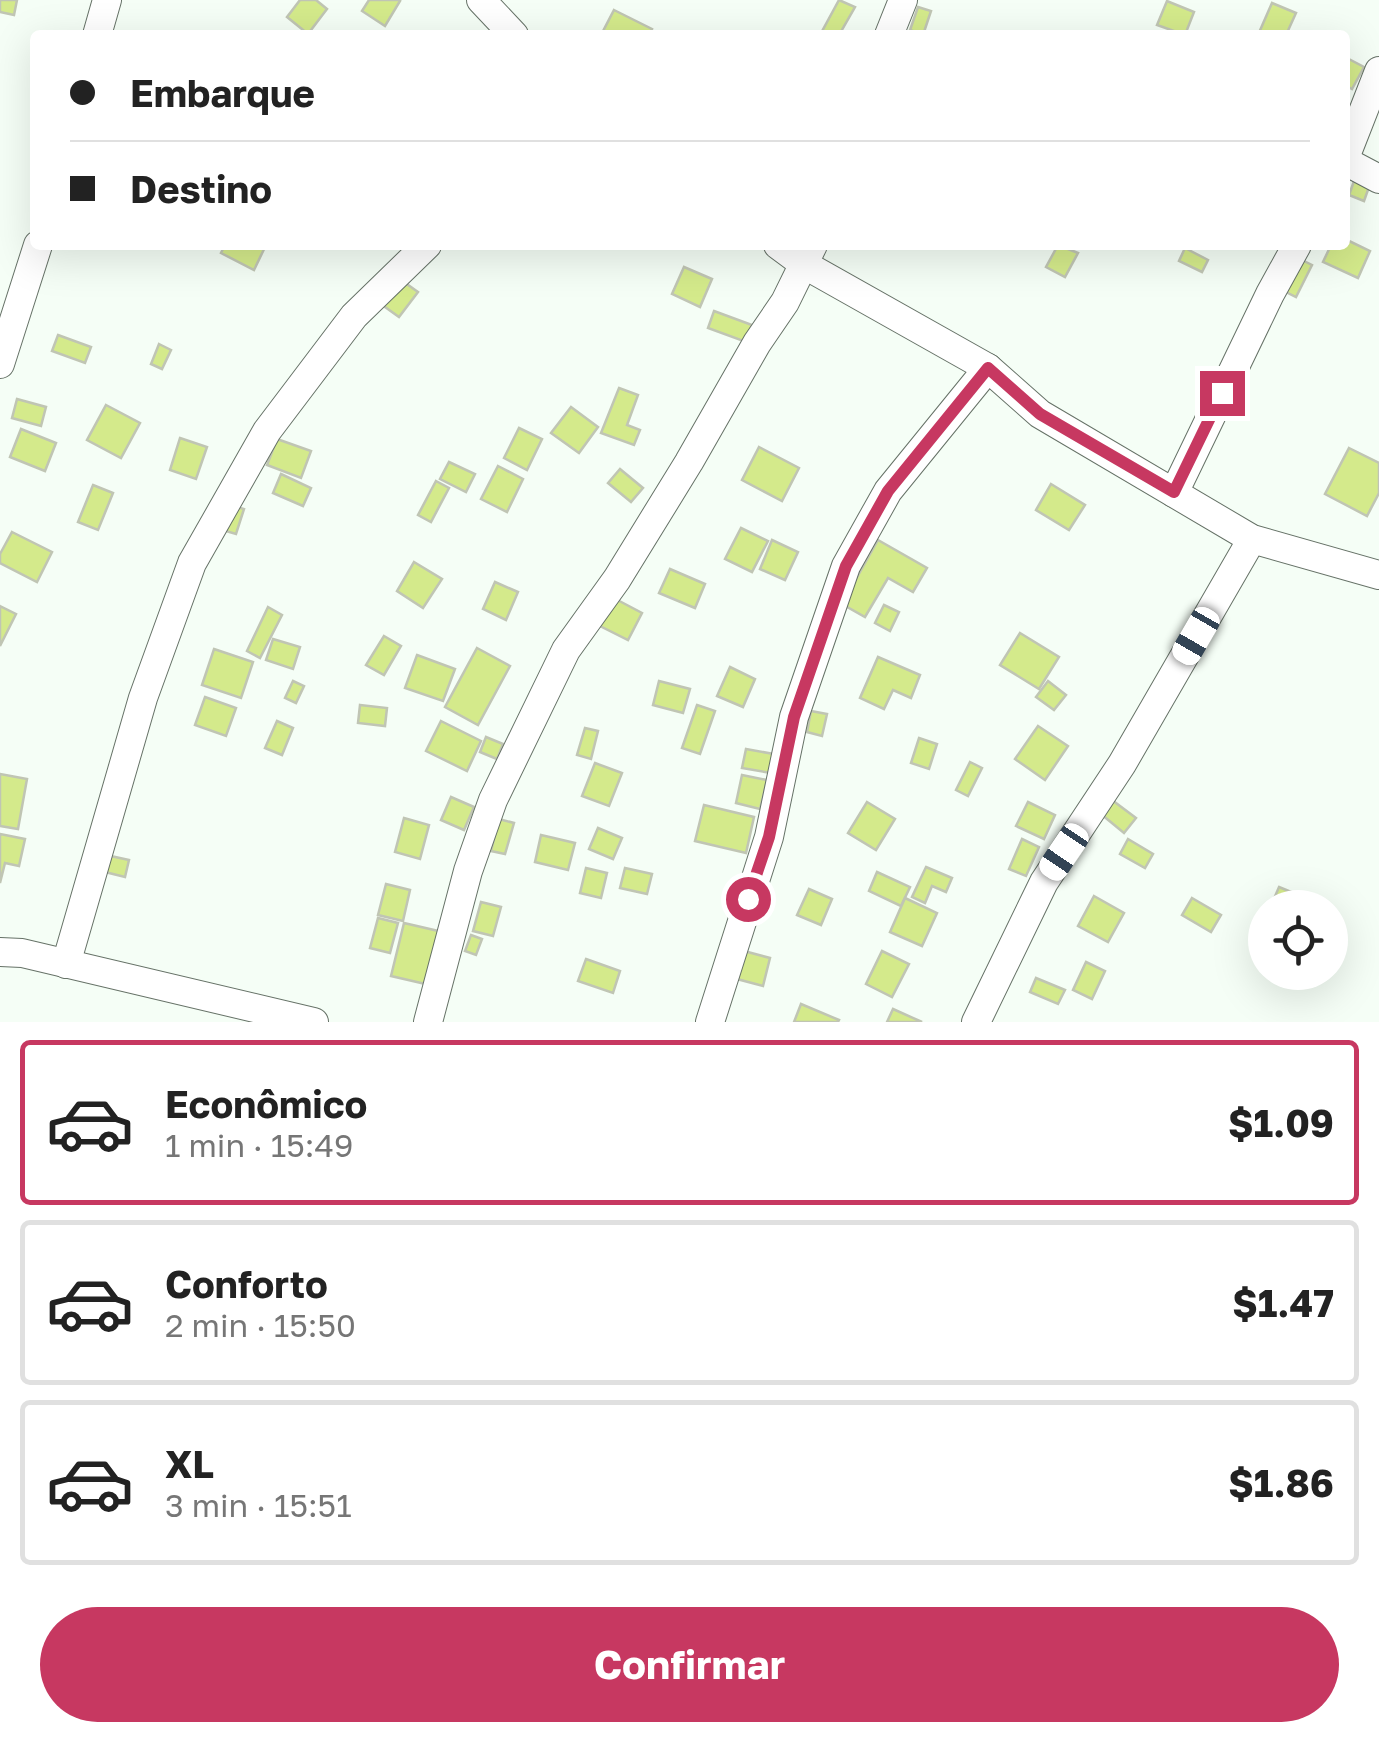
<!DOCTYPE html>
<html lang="pt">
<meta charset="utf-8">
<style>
body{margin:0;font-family:"Golos Text",sans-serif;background:#f2f2f2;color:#222;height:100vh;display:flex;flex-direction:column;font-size:38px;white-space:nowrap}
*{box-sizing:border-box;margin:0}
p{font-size:32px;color:#767676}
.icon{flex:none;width:55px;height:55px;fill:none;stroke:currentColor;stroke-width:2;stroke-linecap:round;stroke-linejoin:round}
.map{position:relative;height:1022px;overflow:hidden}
.sheet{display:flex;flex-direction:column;background:#fff;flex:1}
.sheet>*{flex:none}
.guide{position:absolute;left:30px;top:30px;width:1320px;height:220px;border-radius:10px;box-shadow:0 10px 40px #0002;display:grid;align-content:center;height:220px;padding:0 40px;background:#fff}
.buttons{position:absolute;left:1248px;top:890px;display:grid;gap:20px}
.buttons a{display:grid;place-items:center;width:100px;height:100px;border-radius:50%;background:#fff;box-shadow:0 10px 40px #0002;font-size:50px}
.end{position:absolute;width:45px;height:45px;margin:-22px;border:12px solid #c73861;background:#fff;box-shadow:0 0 0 5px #fff}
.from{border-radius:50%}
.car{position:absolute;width:30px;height:60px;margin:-30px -15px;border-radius:12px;box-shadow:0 0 8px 2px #0007;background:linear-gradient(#fff 24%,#345 0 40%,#fff 0 76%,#345 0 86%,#fff 0)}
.guide b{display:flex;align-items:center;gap:35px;height:95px;font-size:38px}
.guide b+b{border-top:2px solid #e0e0e0}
.guide i{width:25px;height:25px;background:#222}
ul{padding:18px 0 0;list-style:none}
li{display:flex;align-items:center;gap:30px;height:165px;margin:0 20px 15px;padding:0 20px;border:5px solid #e0e0e0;border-radius:10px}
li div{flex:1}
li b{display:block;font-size:38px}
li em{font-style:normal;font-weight:700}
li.selected{border-color:#c73861}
li>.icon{width:90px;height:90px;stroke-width:1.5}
.action{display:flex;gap:20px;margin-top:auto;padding:20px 40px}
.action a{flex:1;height:115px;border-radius:60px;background:#c73861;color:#fff;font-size:40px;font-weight:700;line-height:115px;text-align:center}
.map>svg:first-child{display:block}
.building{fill:#d4ea8b;stroke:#c0c5b4;stroke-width:2.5}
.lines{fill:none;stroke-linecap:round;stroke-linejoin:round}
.minor-casing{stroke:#667267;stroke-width:30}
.minor{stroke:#fff;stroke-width:28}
.route{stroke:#c73861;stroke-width:12}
</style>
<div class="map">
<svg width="1379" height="1022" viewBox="0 0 1379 1022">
<rect width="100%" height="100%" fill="#f5fef6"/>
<!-- building -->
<g class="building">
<polygon points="0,0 17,0 14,15 0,12"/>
<polygon points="300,0 316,0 327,9 308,34 287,17"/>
<polygon points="369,0 398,0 400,1 385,26 362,11"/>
<polygon points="839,0 855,7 839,35 820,35"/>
<polygon points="1167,1 1194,12 1185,35 1157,25"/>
<polygon points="1272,3 1296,13 1286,35 1258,35"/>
<polygon points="918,7 931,11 923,35 910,30"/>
<polygon points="614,10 652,29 649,35 601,35"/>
<polygon points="1345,57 1364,67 1352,89 1345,85"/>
<polygon points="1354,181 1369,187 1364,201 1349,195"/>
<polygon points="1345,239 1370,251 1358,278 1323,262 1331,245 1345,245"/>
<polygon points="225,245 266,245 254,270 221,253"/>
<polygon points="1058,245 1078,253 1065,277 1046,267"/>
<polygon points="1185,248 1208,260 1202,272 1179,261"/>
<polygon points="1296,257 1312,265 1296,297 1280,289"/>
<polygon points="684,267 712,279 700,307 672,294"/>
<polygon points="390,272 418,292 399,317 371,297"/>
<polygon points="714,311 752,325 746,342 708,328"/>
<polygon points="58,335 91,347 85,363 52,351"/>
<polygon points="159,344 171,350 162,369 151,364"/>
<polygon points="619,388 638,395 627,425 640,430 634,445 601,433"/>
<polygon points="17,399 46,407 41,426 12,418"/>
<polygon points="106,405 140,423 121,458 87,440"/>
<polygon points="571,407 598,427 579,453 551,433"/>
<polygon points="519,428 542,439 527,470 504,458"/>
<polygon points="21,429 56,443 45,471 10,457"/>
<polygon points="180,438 207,447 196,479 170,470"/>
<polygon points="277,439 311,451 301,478 267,465"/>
<polygon points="759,447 799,468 782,501 742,480"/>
<polygon points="1349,448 1379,463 1379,493 1367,516 1325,494"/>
<polygon points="449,462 475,474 466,492 440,479"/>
<polygon points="498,466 523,479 507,512 481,499"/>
<polygon points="620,469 643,488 631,502 608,483"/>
<polygon points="281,474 311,488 303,506 273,493"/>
<polygon points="436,481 449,488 431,522 418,515"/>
<polygon points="1051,484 1085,505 1069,530 1036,510"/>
<polygon points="93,485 113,493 98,530 78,522"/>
<polygon points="221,502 244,509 236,534 212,527"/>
<polygon points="741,528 768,541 752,572 725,559"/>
<polygon points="12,532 52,552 37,582 0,563 0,554"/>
<polygon points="772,540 798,552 785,580 760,569"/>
<polygon points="878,540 927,568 913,592 888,578 865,617 842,604"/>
<polygon points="414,562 442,579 423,608 397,591"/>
<polygon points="670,569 705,584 695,608 659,593"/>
<polygon points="495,582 518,592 506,620 483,609"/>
<polygon points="608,595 642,613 628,640 594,623"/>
<polygon points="884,605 899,612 890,631 875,623"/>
<polygon points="0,606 16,614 0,646"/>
<polygon points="268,607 282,615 260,658 247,651"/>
<polygon points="1020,633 1059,657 1039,689 1000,665"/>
<polygon points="384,636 401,646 384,675 366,665"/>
<polygon points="273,639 300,647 293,669 266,660"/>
<polygon points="477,648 510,666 478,725 445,707"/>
<polygon points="214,649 253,662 241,698 202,685"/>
<polygon points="417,655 455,669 443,701 405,688"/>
<polygon points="878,657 920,675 911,698 893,690 884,709 860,698"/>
<polygon points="730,667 755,679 743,707 717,696"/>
<polygon points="293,681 304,686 296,703 285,698"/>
<polygon points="659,681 690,689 683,713 653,705"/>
<polygon points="1048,681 1066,695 1054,710 1036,697"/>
<polygon points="205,697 236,708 226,736 195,725"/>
<polygon points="360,705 387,708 385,726 358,723"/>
<polygon points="697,705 715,711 700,754 682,748"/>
<polygon points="811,711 827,714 822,736 807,732"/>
<polygon points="277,721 293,728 282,755 265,748"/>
<polygon points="441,721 481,741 467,771 426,751"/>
<polygon points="1038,726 1068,746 1045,780 1015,759"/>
<polygon points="585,728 598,731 591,759 577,755"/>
<polygon points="486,737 503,744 497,759 480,752"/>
<polygon points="919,738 937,744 929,769 911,763"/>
<polygon points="746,749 774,754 771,773 742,768"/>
<polygon points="970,762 982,768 968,796 956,790"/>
<polygon points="595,763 622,773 609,806 582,796"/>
<polygon points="0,774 27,779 18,829 0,826"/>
<polygon points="742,775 767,780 760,809 736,803"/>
<polygon points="451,797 474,807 464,830 441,820"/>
<polygon points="1112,800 1136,818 1124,833 1101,814"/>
<polygon points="867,802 895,819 876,850 848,833"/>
<polygon points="1028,802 1055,815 1044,839 1016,826"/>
<polygon points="704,805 754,817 746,853 695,841"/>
<polygon points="404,818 429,825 420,859 395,852"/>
<polygon points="499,819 514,823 505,854 491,851"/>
<polygon points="598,828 622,838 613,859 589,849"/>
<polygon points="0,834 25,839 19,866 5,863 0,883"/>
<polygon points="541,835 575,843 568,870 535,862"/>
<polygon points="1022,839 1039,847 1026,876 1009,869"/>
<polygon points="1128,839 1153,854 1145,868 1120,854"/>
<polygon points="97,853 129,860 125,877 93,869"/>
<polygon points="926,867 952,878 946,892 932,886 925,903 912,897"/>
<polygon points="586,868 607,873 601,898 580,893"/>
<polygon points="625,868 652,874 647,894 620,888"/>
<polygon points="877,872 910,887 901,906 869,891"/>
<polygon points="386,884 410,890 403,921 378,915"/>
<polygon points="1279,887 1318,903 1316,908 1270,908"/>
<polygon points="809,889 832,899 821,925 797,915"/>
<polygon points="1094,896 1124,913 1108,942 1078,926"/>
<polygon points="905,898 937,913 922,946 890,932"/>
<polygon points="1192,898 1221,915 1211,932 1182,915"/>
<polygon points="481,902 501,907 493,936 473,931"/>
<polygon points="378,918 398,923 390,953 370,948"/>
<polygon points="404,923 447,933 434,986 391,976"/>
<polygon points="471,935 482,939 476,955 465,951"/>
<polygon points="744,951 770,958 763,986 737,979"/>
<polygon points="882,951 909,964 892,997 866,984"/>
<polygon points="586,959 620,971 613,993 578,981"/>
<polygon points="1086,962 1105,971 1092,999 1073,990"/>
<polygon points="1036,978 1065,990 1058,1004 1030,992"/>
<polygon points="801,1004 839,1020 838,1022 794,1022"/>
<polygon points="893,1009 922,1022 887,1022"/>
</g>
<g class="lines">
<defs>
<g id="minor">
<polyline points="481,0 514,35"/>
<polyline points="97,35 107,0"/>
<polyline points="889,35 903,0"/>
<polyline points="1345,158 1379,71"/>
<polyline points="1345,161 1379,179"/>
<polyline points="778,245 805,265 988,368 1040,414 1252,539 1379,575"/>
<polyline points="0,364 38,245"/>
<polyline points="1174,493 1270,294 1297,245"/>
<polyline points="0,952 22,953 314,1022"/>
<polyline points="66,964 143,698 192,563 267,431 354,316 427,245"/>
<polyline points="428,1022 468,871 493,800 566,650 617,579 689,462 757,343 785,302 813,245"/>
<polyline points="710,1022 769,837 794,717 846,566 888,491 988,368"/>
<polyline points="976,1022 1044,882 1122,764 1252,539"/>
</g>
</defs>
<!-- minor casing -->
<use href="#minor" class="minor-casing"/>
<!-- minor -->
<use href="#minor" class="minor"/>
</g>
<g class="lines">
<!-- route -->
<polyline class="route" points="748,899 769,837 794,717 846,566 888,491 988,368 1040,414 1174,492 1222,393"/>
</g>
</svg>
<div class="buttons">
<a><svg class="icon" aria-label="locate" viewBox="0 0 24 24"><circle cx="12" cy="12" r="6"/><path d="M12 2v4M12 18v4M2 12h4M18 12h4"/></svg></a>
</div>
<i class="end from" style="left:748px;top:899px"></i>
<i class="end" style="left:1222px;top:393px"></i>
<i class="car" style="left:1196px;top:636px;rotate:210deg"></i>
<i class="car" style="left:1064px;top:852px;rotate:214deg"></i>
<div class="guide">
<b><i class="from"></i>Embarque</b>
<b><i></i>Destino</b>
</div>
</div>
<section class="sheet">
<ul>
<li class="selected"><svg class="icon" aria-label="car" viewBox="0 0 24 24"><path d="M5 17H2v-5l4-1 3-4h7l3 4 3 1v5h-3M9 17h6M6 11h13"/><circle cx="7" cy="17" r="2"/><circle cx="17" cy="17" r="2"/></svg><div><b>Econômico</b><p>1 min · 15:49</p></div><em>$1.09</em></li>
<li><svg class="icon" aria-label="car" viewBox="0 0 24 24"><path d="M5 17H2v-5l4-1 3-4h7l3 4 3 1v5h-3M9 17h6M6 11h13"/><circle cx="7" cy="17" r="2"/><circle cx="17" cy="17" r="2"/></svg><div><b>Conforto</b><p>2 min · 15:50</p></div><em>$1.47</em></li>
<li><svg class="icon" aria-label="car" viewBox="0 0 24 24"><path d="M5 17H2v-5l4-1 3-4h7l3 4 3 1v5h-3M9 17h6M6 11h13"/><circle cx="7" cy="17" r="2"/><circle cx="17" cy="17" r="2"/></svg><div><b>XL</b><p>3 min · 15:51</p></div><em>$1.86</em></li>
</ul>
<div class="action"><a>Confirmar</a></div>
</section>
